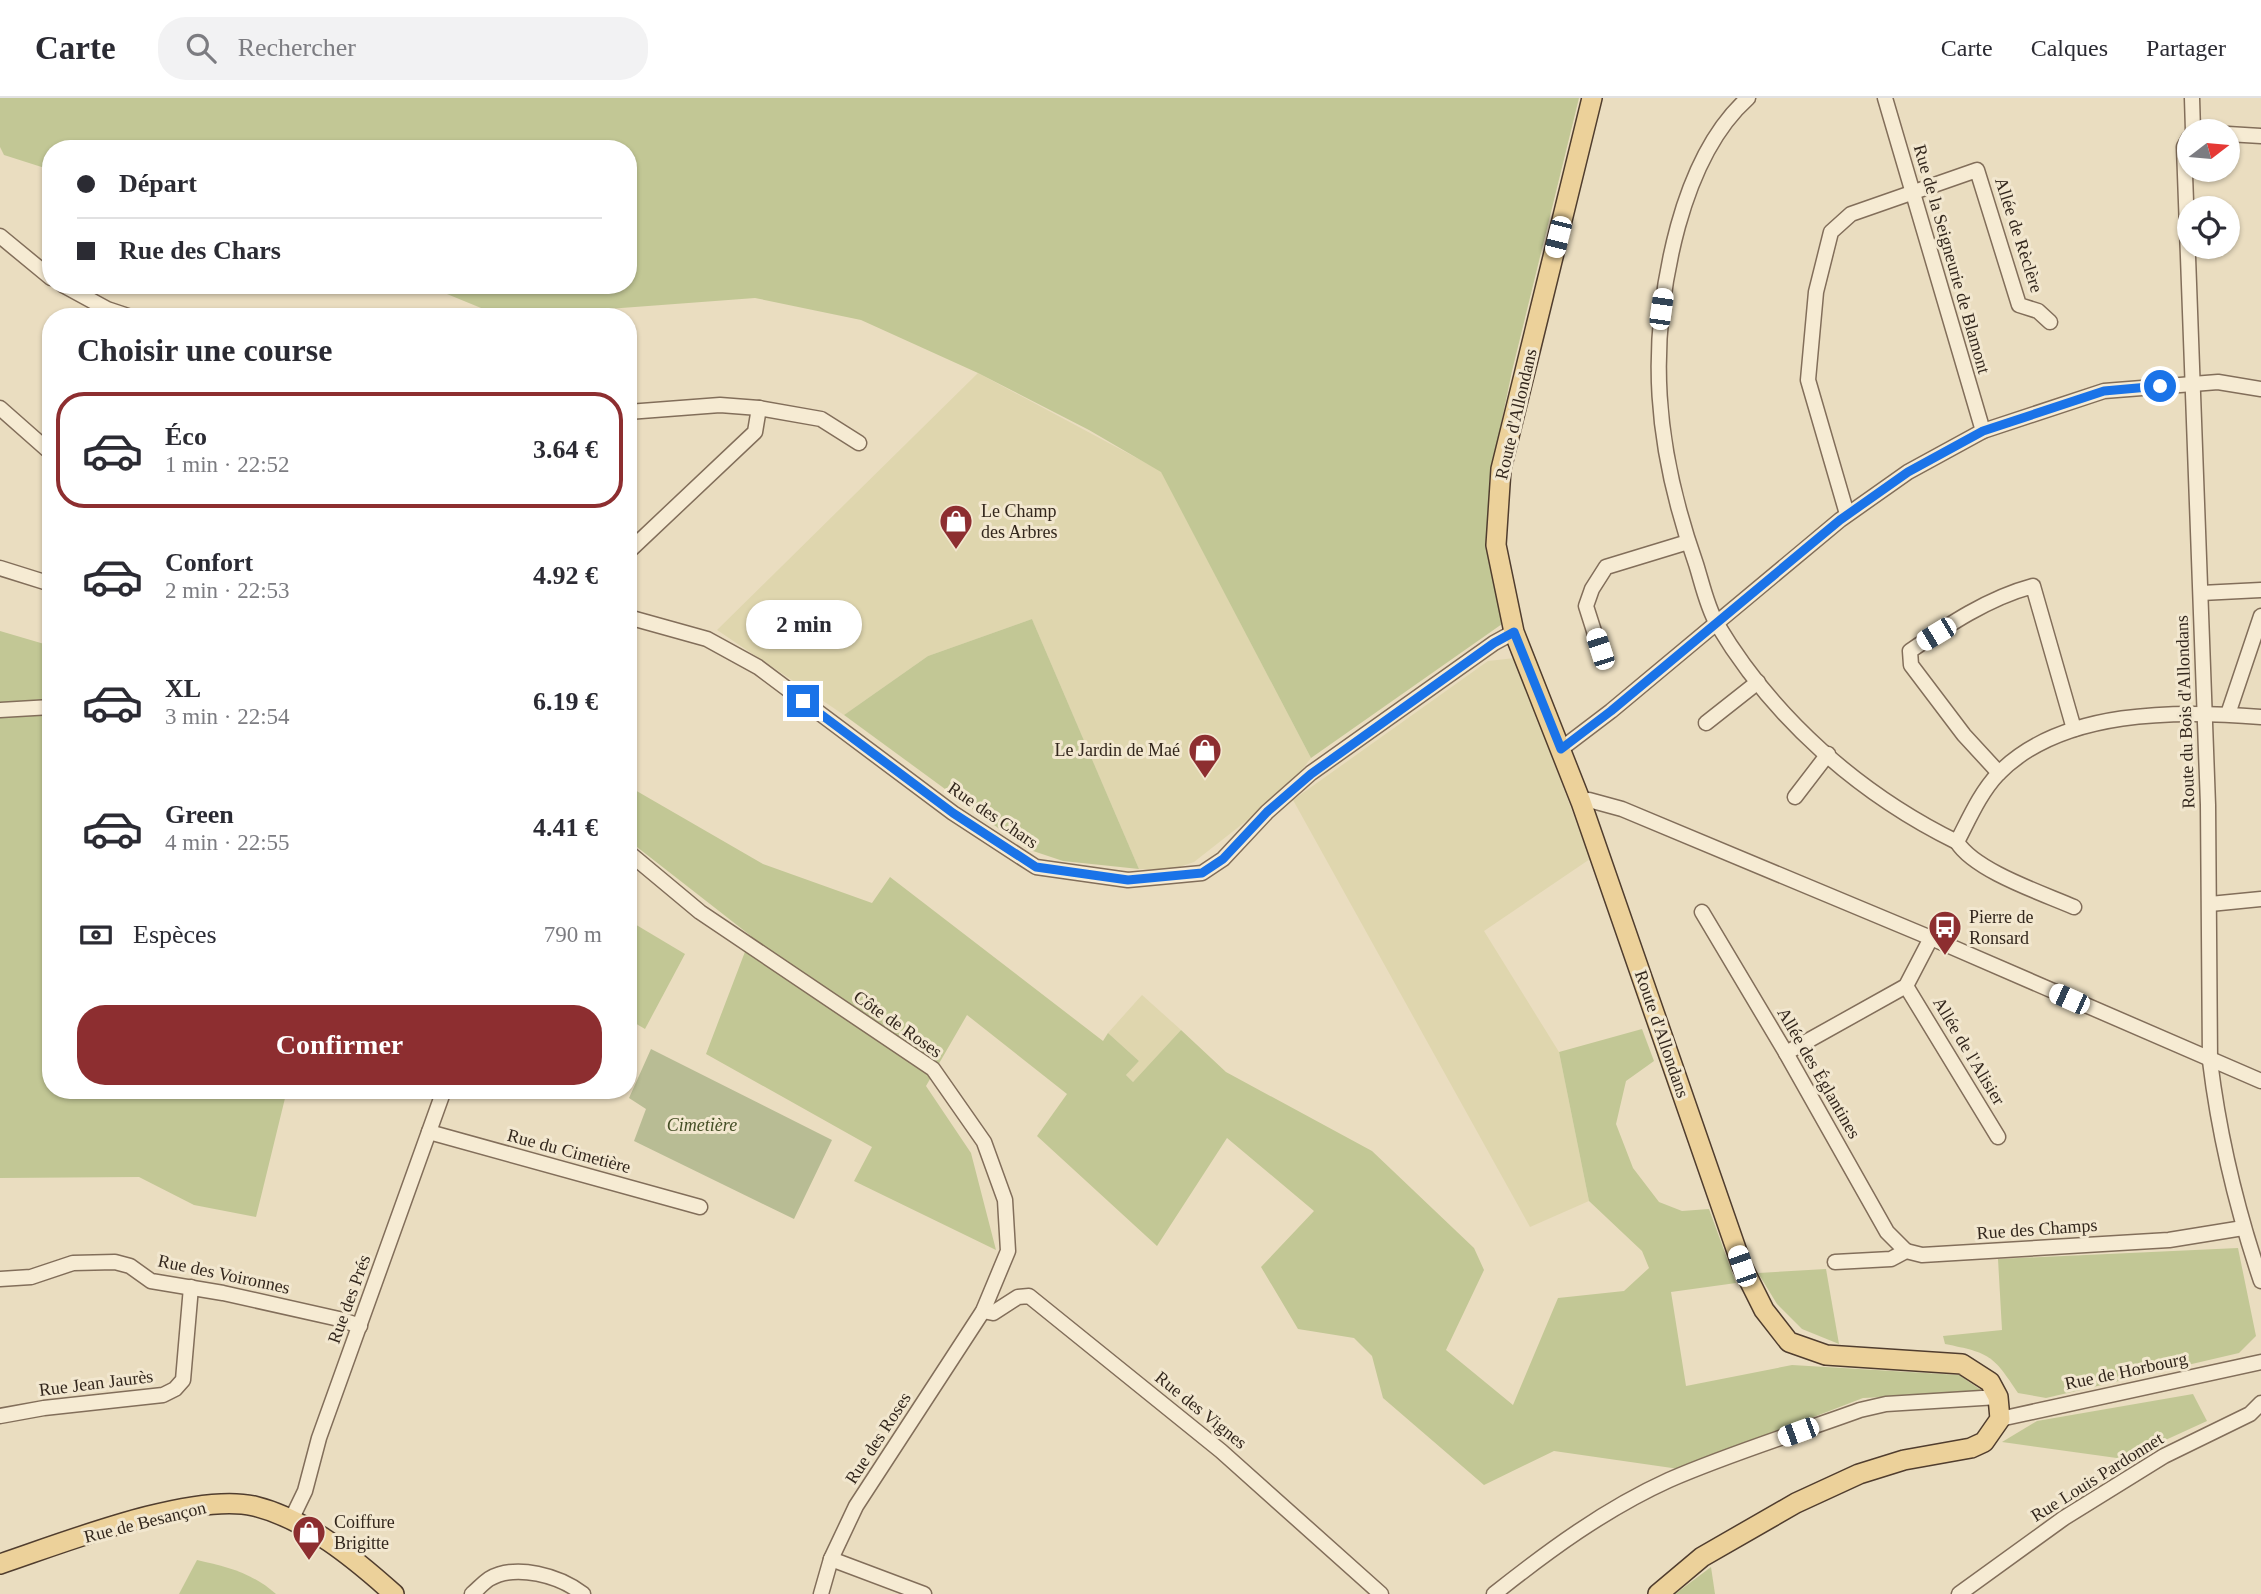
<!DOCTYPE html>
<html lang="fr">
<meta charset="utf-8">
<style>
body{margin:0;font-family:Georgia,serif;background:#f2f2f3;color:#2b2b33;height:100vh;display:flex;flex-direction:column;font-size:26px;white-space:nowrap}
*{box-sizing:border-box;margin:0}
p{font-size:23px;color:#7c7c81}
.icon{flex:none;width:38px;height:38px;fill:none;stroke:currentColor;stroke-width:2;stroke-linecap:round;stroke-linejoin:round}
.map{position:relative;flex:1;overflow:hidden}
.panel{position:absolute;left:42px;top:210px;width:595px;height:791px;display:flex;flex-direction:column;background:#fff;border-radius:28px;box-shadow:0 2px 5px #0004}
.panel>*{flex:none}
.hud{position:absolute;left:42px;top:42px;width:595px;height:154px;border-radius:28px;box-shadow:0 2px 5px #0004;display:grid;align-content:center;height:154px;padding:0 35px;background:#fff}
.needle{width:46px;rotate:74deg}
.controls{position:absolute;left:2177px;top:21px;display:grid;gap:14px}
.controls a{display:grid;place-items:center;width:63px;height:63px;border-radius:50%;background:#fff;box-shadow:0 2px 5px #0004;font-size:35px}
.end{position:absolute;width:32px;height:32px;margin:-16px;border:9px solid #1a73e8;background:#fff;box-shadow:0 0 0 4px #fff}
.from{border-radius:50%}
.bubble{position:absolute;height:49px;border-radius:24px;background:#fff;box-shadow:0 2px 5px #0004;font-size:23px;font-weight:700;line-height:49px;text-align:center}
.car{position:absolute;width:21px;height:42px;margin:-21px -10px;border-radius:9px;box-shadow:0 0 5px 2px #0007;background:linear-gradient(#fff 24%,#345 0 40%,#fff 0 76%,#345 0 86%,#fff 0)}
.hud b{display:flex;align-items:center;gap:24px;height:66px;font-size:26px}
.hud b+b{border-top:2px solid #e1e1e2}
.hud i{width:18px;height:18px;background:#2b2b33}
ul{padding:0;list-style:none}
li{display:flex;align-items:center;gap:21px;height:116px;margin:0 14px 10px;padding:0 21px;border:4px solid transparent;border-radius:28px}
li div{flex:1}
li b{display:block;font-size:26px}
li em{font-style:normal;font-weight:700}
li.selected{border-color:#8d2e30}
li>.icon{width:63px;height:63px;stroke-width:1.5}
h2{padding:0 35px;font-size:32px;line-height:84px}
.pay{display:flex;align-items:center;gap:18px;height:77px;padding:0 35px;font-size:26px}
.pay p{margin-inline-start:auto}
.button{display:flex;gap:14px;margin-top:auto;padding:14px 35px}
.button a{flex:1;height:80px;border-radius:28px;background:#8d2e30;color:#fff;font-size:28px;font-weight:700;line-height:80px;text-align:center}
header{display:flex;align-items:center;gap:42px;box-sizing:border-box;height:98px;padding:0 35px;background:#fff;border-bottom:2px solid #e1e1e2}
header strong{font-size:33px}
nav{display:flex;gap:38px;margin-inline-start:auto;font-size:24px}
.search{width:490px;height:63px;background:#f2f2f3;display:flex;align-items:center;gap:18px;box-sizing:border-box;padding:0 24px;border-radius:28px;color:#7c7c81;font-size:26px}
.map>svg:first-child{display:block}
.farmland{fill:#dfd6ae}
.green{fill:#c2c795}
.cemetery{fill:#b8bc94}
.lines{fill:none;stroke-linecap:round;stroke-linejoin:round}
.minor-casing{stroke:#826e5a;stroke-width:17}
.major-casing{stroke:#503d2e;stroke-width:22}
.minor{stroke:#f6ebd3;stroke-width:14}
.major{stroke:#ecd19a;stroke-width:19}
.route{stroke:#1a73e8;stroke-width:9}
.labels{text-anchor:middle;stroke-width:6;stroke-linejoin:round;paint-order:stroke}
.street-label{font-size:18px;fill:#33271d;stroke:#f2e7cf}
.poi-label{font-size:18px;fill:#33271d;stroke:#f2e7cf;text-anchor:start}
.park-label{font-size:18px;font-style:italic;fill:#444e25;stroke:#f2e7cf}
</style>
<header>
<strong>Carte</strong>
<div class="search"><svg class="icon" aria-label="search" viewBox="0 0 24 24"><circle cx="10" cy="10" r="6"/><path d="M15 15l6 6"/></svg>Rechercher</div>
<nav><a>Carte</a><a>Calques</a><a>Partager</a></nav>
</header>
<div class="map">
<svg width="2261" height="1496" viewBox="0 0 2261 1496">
<rect width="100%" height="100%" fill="#eaddc0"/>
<!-- farmland -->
<g class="farmland">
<polygon points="978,275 1161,373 1311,660 1287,691 1194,764 1171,772 1139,771 1032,521 928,558 844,617 717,532"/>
<polygon points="1515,560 1590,761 1484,833 1559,954 1589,1103 1530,1129 1293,702 1488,563"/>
<polygon points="1142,897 1181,932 1133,984 1126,977 1139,963 1108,935"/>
</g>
<!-- green -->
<g class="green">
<polygon points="0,0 1579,0 1512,273 1490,379 1487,433 1502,526 1311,660 1161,374 1089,332 978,275 861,222 755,200 503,219 425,187 628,187 628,51 51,51 51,72 4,57 0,49"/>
<polygon points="1032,521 1139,771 1063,763 1027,751 844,617 928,558"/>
<polygon points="0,533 51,548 51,992 287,992 256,1119 194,1107 139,1079 0,1080"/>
<polygon points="628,688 763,766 872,805 890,779 1103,943 1108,935 1139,963 1126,977 1133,984 1181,932 1226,974 1372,1053 1474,1150 1484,1172 1446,1252 1513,1307 1558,1200 1624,1193 1649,1170 1642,1153 1589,1103 1559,954 1642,931 1654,963 1626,983 1616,1026 1633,1070 1659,1104 1682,1113 1709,1111 1736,1185 1671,1194 1686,1288 1792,1267 1959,1277 1984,1294 1863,1300 1679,1371 1554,1353 1484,1387 1383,1300 1372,1258 1354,1240 1298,1231 1261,1169 1314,1113 1227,1040 1157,1148 1037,1038 1067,996 967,917 926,988 971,1055 996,1152 854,1083 872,1049 706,956 751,838 628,742"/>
<polygon points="628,822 685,856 645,931 628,921"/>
<path d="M2238,1150L2256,1238L2239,1255L2046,1300L2018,1295C1993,1257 1990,1255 1945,1246L1943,1238L2002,1232L1998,1161Z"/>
<polygon points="1826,1171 1839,1246 1802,1231 1777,1206 1758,1175"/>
<polygon points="2193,1296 2207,1323 2124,1361 2002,1344 2037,1323"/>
<path d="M197,1462C228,1469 252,1475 276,1496H179Z"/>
<polygon points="1711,1469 1715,1496 1675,1496"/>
</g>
<!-- cemetery -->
<polygon class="cemetery" points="651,951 832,1042 794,1121 634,1043 646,1011 629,1000"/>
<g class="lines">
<defs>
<g id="minor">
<path d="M1748,0C1711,33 1691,81 1678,128C1646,247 1655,350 1696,466C1702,485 1707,509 1717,526C1773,620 1859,696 1957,744C1969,721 1980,695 1998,676C2061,611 2178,612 2261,619"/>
<polyline points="1885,0 1983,333"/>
<polyline points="2192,0 2193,33"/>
<polyline points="2228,36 2261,38"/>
<path d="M2189,40L2184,49L2208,707L2210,963C2219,1037 2237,1112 2261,1183"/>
<polyline points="0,138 51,180"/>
<polyline points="63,187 107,211 131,219"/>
<polyline points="0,310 51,355"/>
<polyline points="628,314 720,307 759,310 821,321 859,345"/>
<polyline points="1847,416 1808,282 1816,194 1831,134 1851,116 1977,72 2019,207 2038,213 2050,224"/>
<polyline points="628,454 755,334 759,310"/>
<polyline points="0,470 51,486"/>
<polyline points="2201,495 2261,492"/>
<polyline points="628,519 707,541 758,569 953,715 1036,769 1128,782 1202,775 1223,761 1267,714 1311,675 1494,545 1514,534"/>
<polyline points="1600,552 1586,508 1592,491 1606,469 1688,444"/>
<polyline points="0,612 51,609"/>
<polyline points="2228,616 2261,518"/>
<polyline points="1706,625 1758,584"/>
<polyline points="1561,651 1611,613 1840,422 1908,374 1983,333 2104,293 2218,284 2261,291"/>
<path d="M1999,675L1964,637L1911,567L1910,553C1948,527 1988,500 2033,488L2074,631"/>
<polyline points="1795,699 1828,656"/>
<polyline points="1581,704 1589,702 1622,711 1931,840 2261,983"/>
<path d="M1957,744C1975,773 2042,795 2074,809"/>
<polyline points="628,754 700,814 933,971 984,1044 1005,1102 1008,1153 983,1213 856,1408 831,1461 821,1496"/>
<polyline points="2210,806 2261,801"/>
<polyline points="1702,814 1786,955 1887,1134 1906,1153"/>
<polyline points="1906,888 1998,1039"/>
<polyline points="1786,955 1906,888 1931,840"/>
<polyline points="429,1034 700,1109"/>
<polyline points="1835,1164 1891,1161 1906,1153 1922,1157 2169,1142 2243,1130"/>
<polyline points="0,1181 31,1179 73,1165 115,1164 130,1168 151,1183 223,1195 339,1221 360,1228"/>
<polyline points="983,1213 993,1215 1018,1199 1029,1198 1221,1353 1381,1496"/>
<polyline points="0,1318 44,1310 163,1297 175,1291 183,1282 191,1189"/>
<polyline points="2000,1321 2261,1264"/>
<polyline points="291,1422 305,1393 319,1340 444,992"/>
<polyline points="831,1461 924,1496"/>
<path d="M472,1496C478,1491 483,1485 489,1481C516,1465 560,1478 583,1496"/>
<path d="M1494,1496C1548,1453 1605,1411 1669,1382C1731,1355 1797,1335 1860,1312L1886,1306L1998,1299"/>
<polyline points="1959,1496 2064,1420 2164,1358 2250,1316 2261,1305"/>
</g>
<g id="major">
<polyline points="1592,0 1501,371 1496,447 1514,534 1581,704 1742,1168 1764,1212 1789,1244 1826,1257 1962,1266 1990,1284 1998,1299 2000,1321 1984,1344 1971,1350 1904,1362 1859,1376 1796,1405 1702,1459 1658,1496"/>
<path d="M0,1466C63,1445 191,1394 254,1408C307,1421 355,1461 394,1496"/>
</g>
</defs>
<!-- minor casing -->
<use href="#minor" class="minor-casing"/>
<!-- major casing -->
<use href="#major" class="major-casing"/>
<!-- minor -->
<use href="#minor" class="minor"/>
<!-- major -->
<use href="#major" class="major"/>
</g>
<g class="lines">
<!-- route -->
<polyline class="route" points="803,603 953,715 1036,769 1128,782 1202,775 1223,761 1267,714 1311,676 1494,545 1514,534 1561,651 1611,613 1840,422 1908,374 1983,333 2104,293 2160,288"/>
</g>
<!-- icons -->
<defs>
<symbol id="shop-pin" viewBox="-11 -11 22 30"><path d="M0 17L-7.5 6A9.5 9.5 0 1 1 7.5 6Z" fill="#8d2e30" stroke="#f2e7cf"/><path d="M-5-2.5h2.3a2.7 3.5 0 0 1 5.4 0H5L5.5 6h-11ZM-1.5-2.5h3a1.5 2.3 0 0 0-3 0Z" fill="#fff"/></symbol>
<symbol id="bus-pin" viewBox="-11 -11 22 30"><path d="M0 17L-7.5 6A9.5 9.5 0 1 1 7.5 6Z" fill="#8d2e30" stroke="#f2e7cf"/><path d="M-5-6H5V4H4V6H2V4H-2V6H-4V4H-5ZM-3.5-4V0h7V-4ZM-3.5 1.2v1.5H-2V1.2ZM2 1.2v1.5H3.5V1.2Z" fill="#fff"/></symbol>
</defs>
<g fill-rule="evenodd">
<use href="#shop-pin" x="937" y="404" width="38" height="52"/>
<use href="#shop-pin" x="1186" y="633" width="38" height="52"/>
<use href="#bus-pin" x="1926" y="810" width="38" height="52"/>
<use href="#shop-pin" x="290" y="1415" width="38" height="52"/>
</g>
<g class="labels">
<!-- street labels -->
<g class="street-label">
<text transform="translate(2019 137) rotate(72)" y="6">Allée de Rèclère</text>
<text transform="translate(1952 161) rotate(74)" y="6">Rue de la Seigneurie de Blamont</text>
<text transform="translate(1516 316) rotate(-77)" y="6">Route d'Allondans</text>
<text transform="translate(2185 614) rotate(-92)" y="6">Route du Bois d'Allondans</text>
<text transform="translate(993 717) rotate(34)" y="6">Rue des Chars</text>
<text transform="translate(898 926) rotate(35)" y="6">Côte de Roses</text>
<text transform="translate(1662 936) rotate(71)" y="6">Route d'Allondans</text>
<text transform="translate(1969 953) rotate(59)" y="6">Allée de l'Alisier</text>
<text transform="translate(1819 975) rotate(60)" y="6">Allée des Églantines</text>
<text transform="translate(569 1053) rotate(15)" y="6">Rue du Cimetière</text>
<text transform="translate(2037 1131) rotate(-4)" y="6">Rue des Champs</text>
<text transform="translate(224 1176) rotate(12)" y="6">Rue des Voironnes</text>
<text transform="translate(349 1201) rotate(-70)" y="6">Rue des Prés</text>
<text transform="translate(2126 1273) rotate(-12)" y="6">Rue de Horbourg</text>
<text transform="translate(96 1285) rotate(-7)" y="6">Rue Jean Jaurès</text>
<text transform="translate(1201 1312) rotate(39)" y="6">Rue des Vignes</text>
<text transform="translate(878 1340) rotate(-57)" y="6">Rue des Roses</text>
<text transform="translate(2097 1379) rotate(-32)" y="6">Rue Louis Pardonnet</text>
<text transform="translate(145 1424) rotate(-14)" y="6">Rue de Besançon</text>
</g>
<!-- poi labels -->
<g class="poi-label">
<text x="981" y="419">Le Champ<tspan x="981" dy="21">des Arbres</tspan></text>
<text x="1180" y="658" text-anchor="end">Le Jardin de Maé</text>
<text x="1969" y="825">Pierre de<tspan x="1969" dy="21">Ronsard</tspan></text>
<text x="334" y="1430">Coiffure<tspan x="334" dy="21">Brigitte</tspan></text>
</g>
<!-- park labels -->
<g class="park-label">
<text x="702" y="1033">Cimetière</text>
</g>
</g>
</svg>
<div class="controls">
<a><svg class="needle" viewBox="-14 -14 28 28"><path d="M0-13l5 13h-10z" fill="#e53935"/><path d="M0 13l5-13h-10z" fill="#7c7c81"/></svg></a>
<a><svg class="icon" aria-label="locate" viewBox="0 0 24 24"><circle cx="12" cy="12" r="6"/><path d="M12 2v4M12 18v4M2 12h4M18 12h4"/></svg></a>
</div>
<i class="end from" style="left:2160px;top:288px"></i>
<i class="end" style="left:803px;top:603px"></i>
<div class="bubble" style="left:746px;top:502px;width:116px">2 min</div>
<i class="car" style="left:1558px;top:139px;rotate:194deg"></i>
<i class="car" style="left:1661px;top:211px;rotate:8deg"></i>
<i class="car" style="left:1936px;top:536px;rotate:239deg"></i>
<i class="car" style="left:1600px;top:551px;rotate:342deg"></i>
<i class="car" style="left:2069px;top:901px;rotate:294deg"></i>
<i class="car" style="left:1742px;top:1168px;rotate:341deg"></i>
<i class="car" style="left:1798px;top:1334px;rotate:250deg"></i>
<div class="hud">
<b><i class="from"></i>Départ</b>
<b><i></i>Rue des Chars</b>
</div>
<section class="panel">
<h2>Choisir une course</h2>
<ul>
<li class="selected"><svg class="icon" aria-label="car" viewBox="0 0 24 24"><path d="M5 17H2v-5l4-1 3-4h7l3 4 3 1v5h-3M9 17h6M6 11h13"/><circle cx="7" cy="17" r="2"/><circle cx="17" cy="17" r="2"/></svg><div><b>Éco</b><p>1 min · 22:52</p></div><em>3.64 €</em></li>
<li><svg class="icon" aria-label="car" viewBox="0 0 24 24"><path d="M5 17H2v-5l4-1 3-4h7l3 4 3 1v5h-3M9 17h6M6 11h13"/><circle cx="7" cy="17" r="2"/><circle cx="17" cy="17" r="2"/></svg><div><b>Confort</b><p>2 min · 22:53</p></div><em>4.92 €</em></li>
<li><svg class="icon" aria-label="car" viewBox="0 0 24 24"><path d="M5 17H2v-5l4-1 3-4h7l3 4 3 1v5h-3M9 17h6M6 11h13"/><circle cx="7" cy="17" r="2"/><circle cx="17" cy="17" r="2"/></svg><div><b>XL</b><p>3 min · 22:54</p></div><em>6.19 €</em></li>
<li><svg class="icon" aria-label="car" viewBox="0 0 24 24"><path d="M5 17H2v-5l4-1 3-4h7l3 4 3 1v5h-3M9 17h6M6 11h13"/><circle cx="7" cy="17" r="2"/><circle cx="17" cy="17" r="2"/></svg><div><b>Green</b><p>4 min · 22:55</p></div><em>4.41 €</em></li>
</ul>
<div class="pay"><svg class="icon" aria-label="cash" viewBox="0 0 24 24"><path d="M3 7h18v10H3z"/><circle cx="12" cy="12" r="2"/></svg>Espèces<p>790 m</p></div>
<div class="button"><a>Confirmer</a></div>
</section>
</div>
